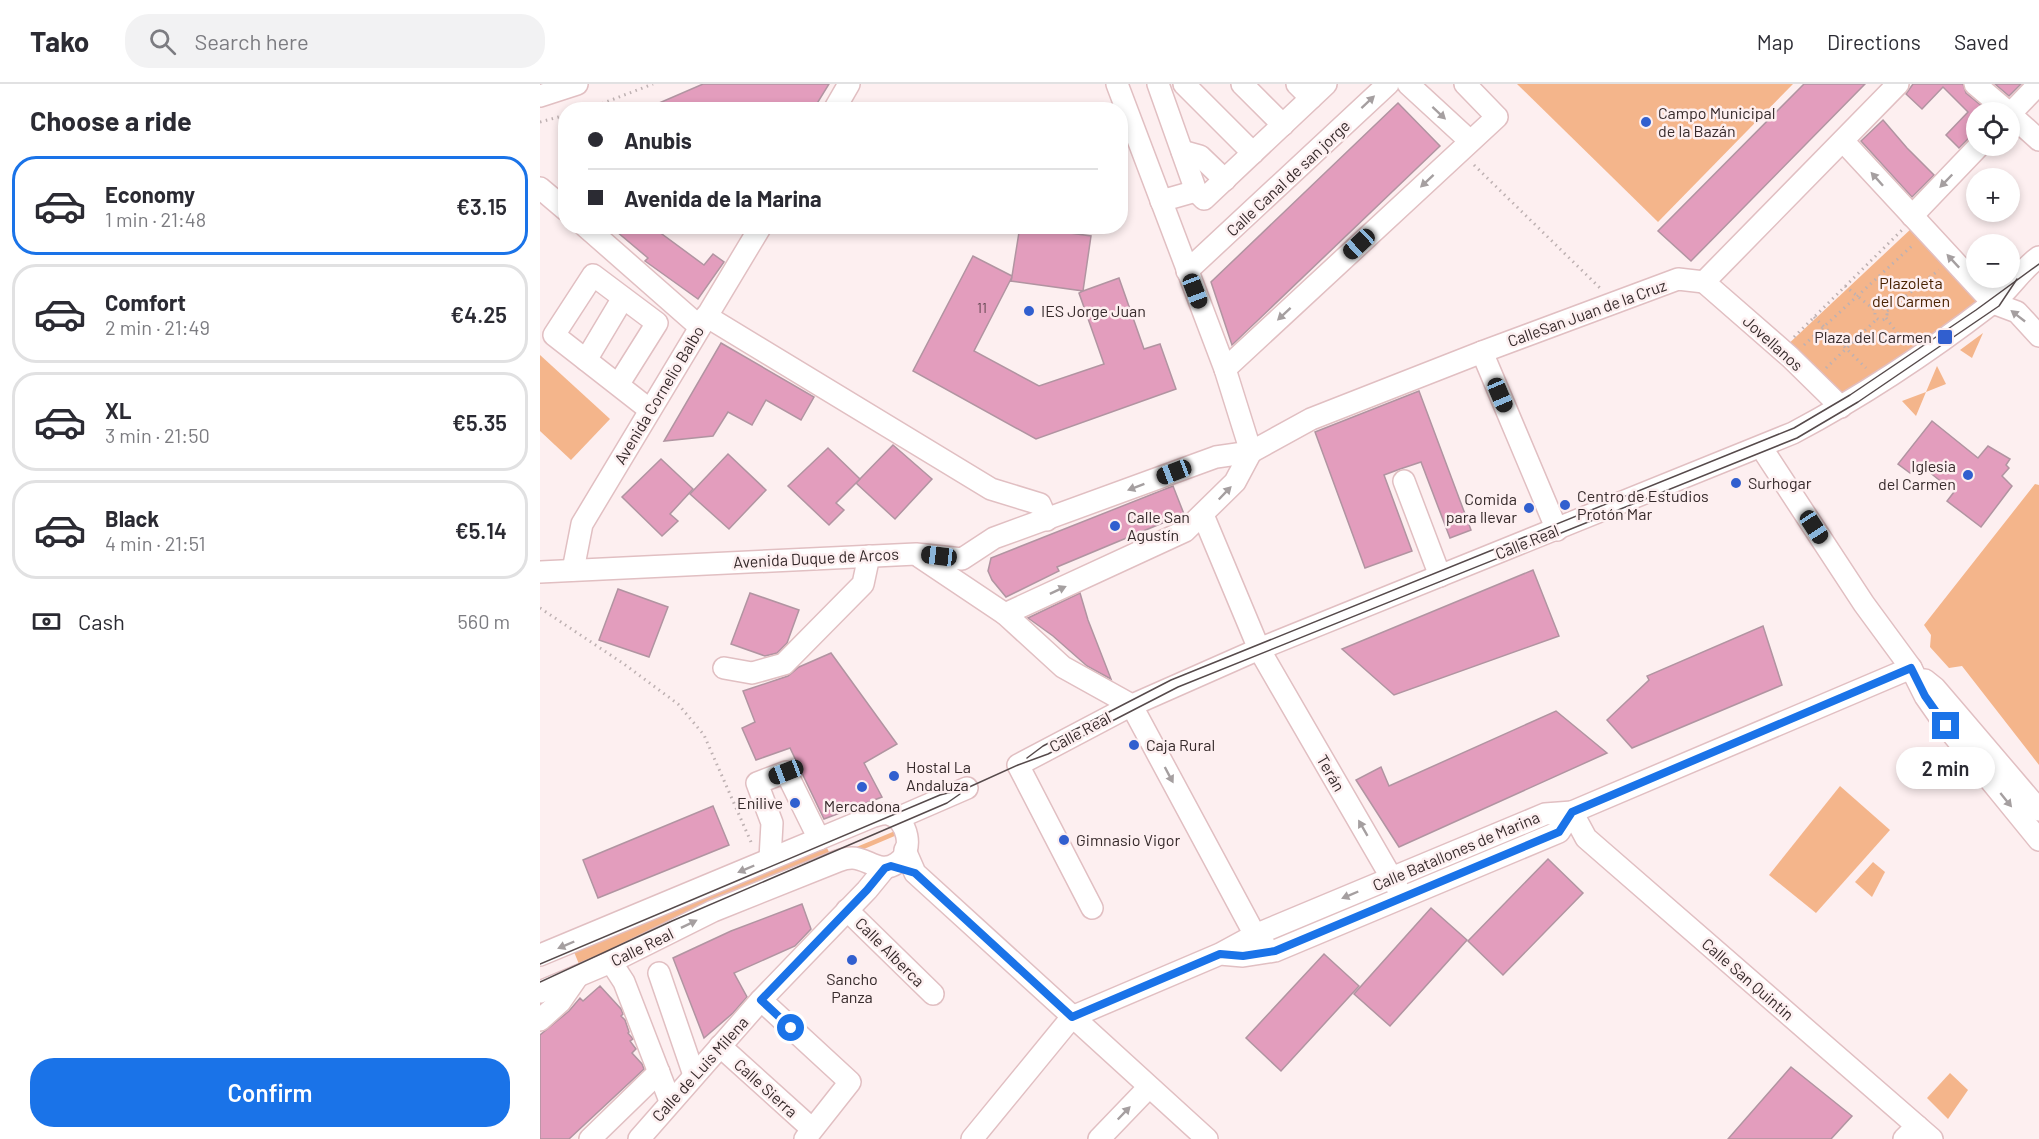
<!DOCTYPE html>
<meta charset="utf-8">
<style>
body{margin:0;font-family:Barlow,sans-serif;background:#f2f2f3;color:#2b2b33;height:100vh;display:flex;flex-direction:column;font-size:22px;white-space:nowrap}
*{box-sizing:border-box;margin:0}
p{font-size:20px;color:#7c7c81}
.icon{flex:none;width:33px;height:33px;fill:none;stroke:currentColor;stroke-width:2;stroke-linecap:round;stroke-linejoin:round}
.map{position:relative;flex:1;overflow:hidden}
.side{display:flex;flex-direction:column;background:#fff;width:540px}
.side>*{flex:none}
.top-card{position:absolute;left:18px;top:18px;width:570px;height:132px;border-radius:24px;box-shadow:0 3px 9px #0003;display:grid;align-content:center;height:132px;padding:0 30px;background:#fff}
.fabs{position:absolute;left:1426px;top:18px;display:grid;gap:12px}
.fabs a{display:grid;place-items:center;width:54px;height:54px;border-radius:50%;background:#fff;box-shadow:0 3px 9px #0003;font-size:30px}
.end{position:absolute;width:27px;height:27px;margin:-14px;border:8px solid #1a73e8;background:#fff;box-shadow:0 0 0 3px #fff}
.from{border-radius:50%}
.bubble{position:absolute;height:42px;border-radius:21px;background:#fff;box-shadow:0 3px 9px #0003;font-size:20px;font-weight:600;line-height:42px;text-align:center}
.car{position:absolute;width:18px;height:36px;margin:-18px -9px;border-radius:8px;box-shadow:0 0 4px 2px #0007;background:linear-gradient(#222 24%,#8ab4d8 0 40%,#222 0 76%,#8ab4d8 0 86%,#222 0)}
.top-card b{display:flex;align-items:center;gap:21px;height:57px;font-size:22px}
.top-card b+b{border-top:2px solid #e1e1e2}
.top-card i{width:15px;height:15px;background:#2b2b33}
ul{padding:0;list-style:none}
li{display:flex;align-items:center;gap:18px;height:99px;margin:0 12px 9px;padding:0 18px;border:3px solid #e1e1e2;border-radius:24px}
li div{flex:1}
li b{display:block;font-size:22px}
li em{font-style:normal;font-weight:600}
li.current{border-color:#1a73e8}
li>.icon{width:54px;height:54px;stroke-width:1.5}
h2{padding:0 30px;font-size:27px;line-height:72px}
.pay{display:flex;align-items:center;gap:15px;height:66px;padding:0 30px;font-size:22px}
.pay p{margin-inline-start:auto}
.action{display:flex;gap:12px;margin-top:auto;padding:12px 30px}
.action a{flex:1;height:69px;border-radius:24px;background:#1a73e8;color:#fff;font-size:24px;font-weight:600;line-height:69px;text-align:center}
header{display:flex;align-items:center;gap:36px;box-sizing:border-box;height:84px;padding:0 30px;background:#fff;border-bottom:2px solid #e1e1e2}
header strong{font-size:28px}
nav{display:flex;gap:33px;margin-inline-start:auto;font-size:21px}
.search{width:420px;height:54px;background:#f2f2f3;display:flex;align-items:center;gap:15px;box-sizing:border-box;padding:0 21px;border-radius:24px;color:#7c7c81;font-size:22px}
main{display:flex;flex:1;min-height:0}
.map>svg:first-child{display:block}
.green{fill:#f4b58b}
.building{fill:#e39dbd;stroke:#b194a1;stroke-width:1.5;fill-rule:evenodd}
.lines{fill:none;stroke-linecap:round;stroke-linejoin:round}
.minor-casing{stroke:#e1bfc2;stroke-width:24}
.path{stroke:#beb1b2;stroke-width:3;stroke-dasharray:1.5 4.5;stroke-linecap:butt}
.minor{stroke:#fff;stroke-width:21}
.tram{stroke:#564a4b;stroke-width:1.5}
.oneway{fill:#a59fa0}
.route{stroke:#1a73e8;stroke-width:8}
.poi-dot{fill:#315fcf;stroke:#fdeff0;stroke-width:2}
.labels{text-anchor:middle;stroke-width:5;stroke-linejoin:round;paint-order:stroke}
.number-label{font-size:14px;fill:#614750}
.poi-label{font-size:16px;fill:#362a2b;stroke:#fdeff0;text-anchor:start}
.street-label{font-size:16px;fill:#362a2b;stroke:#fdeff0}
.park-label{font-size:16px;fill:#482100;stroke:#fdeff0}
</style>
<header>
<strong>Tako</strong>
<div class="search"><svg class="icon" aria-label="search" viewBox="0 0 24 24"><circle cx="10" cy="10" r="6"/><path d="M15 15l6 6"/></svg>Search here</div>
<nav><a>Map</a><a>Directions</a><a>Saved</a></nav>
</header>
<main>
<section class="side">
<h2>Choose a ride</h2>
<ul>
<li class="current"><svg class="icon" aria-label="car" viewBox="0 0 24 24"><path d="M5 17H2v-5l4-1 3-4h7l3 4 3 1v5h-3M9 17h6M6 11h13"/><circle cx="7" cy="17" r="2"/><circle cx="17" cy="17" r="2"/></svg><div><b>Economy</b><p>1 min · 21:48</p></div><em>€3.15</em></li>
<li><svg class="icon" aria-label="car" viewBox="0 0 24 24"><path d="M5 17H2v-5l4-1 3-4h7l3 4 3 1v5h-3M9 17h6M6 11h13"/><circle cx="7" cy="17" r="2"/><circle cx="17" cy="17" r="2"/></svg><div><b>Comfort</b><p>2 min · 21:49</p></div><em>€4.25</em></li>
<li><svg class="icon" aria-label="car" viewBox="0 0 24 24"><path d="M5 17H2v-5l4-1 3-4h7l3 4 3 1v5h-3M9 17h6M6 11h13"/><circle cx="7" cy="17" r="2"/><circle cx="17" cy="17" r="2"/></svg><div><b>XL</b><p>3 min · 21:50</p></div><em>€5.35</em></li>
<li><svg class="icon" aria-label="car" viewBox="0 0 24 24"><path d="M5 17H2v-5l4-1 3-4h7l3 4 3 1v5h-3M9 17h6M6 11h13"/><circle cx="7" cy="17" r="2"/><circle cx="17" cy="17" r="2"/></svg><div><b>Black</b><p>4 min · 21:51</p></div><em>€5.14</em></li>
</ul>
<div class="pay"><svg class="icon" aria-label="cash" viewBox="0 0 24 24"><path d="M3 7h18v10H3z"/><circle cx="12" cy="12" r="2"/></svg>Cash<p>560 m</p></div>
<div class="action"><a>Confirm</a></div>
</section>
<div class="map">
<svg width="1499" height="1055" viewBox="0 0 1499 1055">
<rect width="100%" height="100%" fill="#fdeff0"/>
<!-- green -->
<g class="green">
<polygon points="977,0 1253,0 1118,138"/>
<polygon points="1373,143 1443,213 1300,316 1243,265"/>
<polygon points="1443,249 1432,274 1420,266"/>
<polygon points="0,271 70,335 31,376 0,347"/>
<polygon points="1397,282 1406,300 1386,308 1376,332 1362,317 1386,308"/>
<polygon points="1495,400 1499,401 1499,681 1422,582 1409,584 1390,563 1391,551 1384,541"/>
<polygon points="1300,702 1350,746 1276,829 1229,791"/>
<polygon points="355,747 357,751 324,765 318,769 302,769"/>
<polygon points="283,756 292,774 41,885 32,863"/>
<polygon points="1333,778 1345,788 1332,813 1315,798"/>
<polygon points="1410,989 1428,1006 1408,1035 1387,1014"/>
</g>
<!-- building -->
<g class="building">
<polygon points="163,0 289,0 273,26 103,26"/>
<polygon points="1264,0 1325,0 1151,177 1118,147"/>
<polygon points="1373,0 1423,0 1426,9 1449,28 1437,28 1437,50 1430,53 1419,64 1406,51 1428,28 1403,3 1382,25 1366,10"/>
<polygon points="1455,0 1481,0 1469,12"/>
<polygon points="858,19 900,62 692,261 671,198"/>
<polygon points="1343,36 1367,64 1394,91 1372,113 1321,57"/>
<polygon points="70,142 111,142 164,181 173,170 184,178 158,215 105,177 108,174"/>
<path d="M480,142L551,152L543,207L579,194L604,265L620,260L636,305L496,355L373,287L433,172L472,192ZM472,193L471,197L543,207L539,209L564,280L499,302L434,267Z"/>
<polygon points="181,259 274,313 261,336 226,316 212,341 188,328 173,352 124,357"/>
<polygon points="879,307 931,446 910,454 881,378 860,385 844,391 872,467 825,484 775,348"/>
<polygon points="1392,337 1438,374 1448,362 1470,375 1466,381 1469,384 1462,392 1472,402 1441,443 1407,417 1414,408 1378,379 1370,389 1358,380"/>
<polygon points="353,361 392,395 355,435 316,399"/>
<polygon points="288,364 320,395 296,419 304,426 289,441 248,402"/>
<polygon points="188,370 226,406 189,445 150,410"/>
<polygon points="121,375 153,405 130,430 138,437 122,452 82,413"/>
<polygon points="633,402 644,430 517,483 519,487 466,513 452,496 448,487 451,474"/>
<polygon points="993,486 1019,552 854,611 802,565"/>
<polygon points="78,505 128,523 109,573 59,556"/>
<polygon points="210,509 259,526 247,559 237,569 225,572 191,560"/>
<polygon points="540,509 548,536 571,595 547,582 513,552 488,534"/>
<polygon points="1223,542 1242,601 1092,664 1067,636 1109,596 1107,592"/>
<polygon points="291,569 357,660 324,679 342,713 284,735 250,664 216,676 202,644 215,638 203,607 248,592 259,583"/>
<polygon points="1016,627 1067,669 859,763 816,696 841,683 849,702"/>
<polygon points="173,722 189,761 58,814 43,776"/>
<polygon points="1008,775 1043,809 963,891 928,857"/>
<polygon points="262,820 271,845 255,862 194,889 207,913 193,929 164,954 133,874 191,847"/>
<polygon points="891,824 927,856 850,942 814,910"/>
<polygon points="784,870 819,902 741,987 706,954"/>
<polygon points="60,902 81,925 83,930 81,932 85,936 89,948 88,949 93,955 90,957 96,965 92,969 102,980 104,985 29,1055 0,1055 0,951 29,927 40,914 43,917"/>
<polygon points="1251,983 1312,1032 1291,1055 1188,1055"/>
</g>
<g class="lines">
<defs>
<g id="minor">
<polyline points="577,0 685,285 711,368"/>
<polyline points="618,0 656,107 664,115 786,0"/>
<polyline points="644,0 713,69"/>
<polyline points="702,0 743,41"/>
<polyline points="757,0 771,14"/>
<polyline points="868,0 930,57"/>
<polyline points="1435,0 1468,28"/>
<polyline points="0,12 37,0"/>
<polyline points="294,26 309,0"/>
<polyline points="1470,30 1499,0"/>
<polyline points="1470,30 1499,56"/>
<polyline points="1303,57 1453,219 1477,228 1499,252"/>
<polyline points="642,67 660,72 685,96"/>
<polyline points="0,104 26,126"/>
<polyline points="621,117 656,107"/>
<polyline points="1372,132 1439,62"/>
<polyline points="45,142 160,243"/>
<polyline points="647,187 848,0"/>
<polyline points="1164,198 1250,273 1301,323"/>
<polyline points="166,232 451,405 500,420 507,436"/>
<polyline points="942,268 1017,446"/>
<polyline points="46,276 83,214"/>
<polyline points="685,285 957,33 925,0"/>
<polyline points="78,301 117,239 53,191 14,251 110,326"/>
<polyline points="1221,363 1324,520 1371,584 1385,612 1406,642 1499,756"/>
<polyline points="864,397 900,492"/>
<polyline points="663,431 719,565 858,805"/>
<polyline points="380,473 465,530 523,583 586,618 594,626 715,851 724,860"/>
<polyline points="33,486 42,440 221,142"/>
<polyline points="0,488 376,470 422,475 454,454 676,373 711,368 771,335 942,268 1138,195 1164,198 1358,0"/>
<polyline points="465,530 645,447 695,398 711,368"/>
<polyline points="184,584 212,589 244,580 323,500 329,472"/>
<polyline points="1371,584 1032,728 1046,754 1392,1055"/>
<polyline points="1385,596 1395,604 1419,632 1499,726"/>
<polyline points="358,734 427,704"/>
<polyline points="365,766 375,789 667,1055"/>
<polyline points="230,775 232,739 217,699 246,688 279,755"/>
<path d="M552,824L478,681L590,622L719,565L1253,349C1321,313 1389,268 1450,221C1469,208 1480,186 1499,173"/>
<polyline points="307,826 393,910"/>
<path d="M0,871L334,732C338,731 343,729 348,730C368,734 375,768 357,779C340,791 328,774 312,774C307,774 303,775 298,777L173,827L71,878L0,908"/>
<polyline points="71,878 84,898 130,1017"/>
<polyline points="119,889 154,991"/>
<polyline points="221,916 310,998 265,1055"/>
<polyline points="0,936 20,918 38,892"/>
<polyline points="180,962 272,1045"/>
<polyline points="50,1055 119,988"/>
<polyline points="99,1055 221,916 327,806 345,784"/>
<polyline points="432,1055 532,933 680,870 715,851 1005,730 1032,728 1019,748 735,867 703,872 680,870"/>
<polyline points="559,1055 609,1003"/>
<polyline points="1364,1055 1377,1042"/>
</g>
</defs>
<!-- minor casing -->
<use href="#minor" class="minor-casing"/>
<!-- path -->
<g class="path">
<polyline points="45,26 113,0"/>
<polyline points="0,38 26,31"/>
<polyline points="934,81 1060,204"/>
<polyline points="1305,202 1336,227"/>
<circle cx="1341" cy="230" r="6"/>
<polyline points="1347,227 1399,186"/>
<polyline points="1274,233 1326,284"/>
<polyline points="1346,234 1365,259"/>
<polyline points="1254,253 1362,146"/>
<polyline points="1264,261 1374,160"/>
<polyline points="1286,284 1337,235"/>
<polyline points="0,524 84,580 138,620 164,651 211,758"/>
</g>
<!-- minor -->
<use href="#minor" class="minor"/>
<!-- tram -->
<g class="tram">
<polyline points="487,674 503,662 631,596 1254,344 1310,311 1436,226 1499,180"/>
<polyline points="0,880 400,711 427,704 478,681 508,670 638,603 1257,354 1318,318 1459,222 1477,195"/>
<polyline points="0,898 132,837 407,719 420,710"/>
</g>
</g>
<!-- one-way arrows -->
<defs><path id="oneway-solid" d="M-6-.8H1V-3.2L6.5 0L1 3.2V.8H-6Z" transform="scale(1.5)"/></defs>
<g class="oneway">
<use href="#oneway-solid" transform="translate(828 18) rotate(-43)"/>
<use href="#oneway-solid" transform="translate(899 29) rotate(43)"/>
<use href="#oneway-solid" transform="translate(1337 95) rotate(-132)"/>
<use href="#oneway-solid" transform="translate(887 97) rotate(137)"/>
<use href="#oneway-solid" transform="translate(1406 97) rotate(134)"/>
<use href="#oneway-solid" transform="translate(1413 177) rotate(-133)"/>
<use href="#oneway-solid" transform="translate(744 230) rotate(137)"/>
<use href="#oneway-solid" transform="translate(1478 232) rotate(-142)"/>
<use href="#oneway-solid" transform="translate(596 403) rotate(159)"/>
<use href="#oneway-solid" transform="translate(685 409) rotate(-46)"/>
<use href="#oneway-solid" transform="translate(518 506) rotate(-25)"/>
<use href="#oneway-solid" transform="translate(629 691) rotate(62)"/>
<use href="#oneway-solid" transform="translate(1466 716) rotate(51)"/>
<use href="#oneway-solid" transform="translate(823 744) rotate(-120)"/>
<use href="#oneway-solid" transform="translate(206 785) rotate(157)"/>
<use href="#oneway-solid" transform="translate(810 811) rotate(157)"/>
<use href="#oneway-solid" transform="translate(149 840) rotate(-26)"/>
<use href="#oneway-solid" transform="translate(26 861) rotate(157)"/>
<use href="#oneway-solid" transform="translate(584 1029) rotate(-46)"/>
</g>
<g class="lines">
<!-- route -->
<polyline class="route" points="251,944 221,916 327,806 345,784 351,782 375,789 532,933 680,870 703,872 735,867 1019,748 1032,728 1371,584 1385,612 1406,642"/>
</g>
<!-- markers -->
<g class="poi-dot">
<circle cx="1106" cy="38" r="6"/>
<circle cx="489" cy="227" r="6"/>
<rect x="1397" y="245" width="16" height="16" rx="3"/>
<circle cx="1428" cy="391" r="6"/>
<circle cx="1196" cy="399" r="6"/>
<circle cx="1025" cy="421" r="6"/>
<circle cx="989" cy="424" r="6"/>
<circle cx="575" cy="442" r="6"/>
<circle cx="594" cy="661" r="6"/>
<circle cx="354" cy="692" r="6"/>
<circle cx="322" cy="703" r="6"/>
<circle cx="255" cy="719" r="6"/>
<circle cx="524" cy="756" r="6"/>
<circle cx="312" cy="876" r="6"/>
</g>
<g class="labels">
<!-- number labels -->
<g class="number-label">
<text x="442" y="229">11</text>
</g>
<!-- poi labels -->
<g class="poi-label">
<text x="1118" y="35">Campo Municipal<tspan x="1118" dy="18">de la Bazán</tspan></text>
<text x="501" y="233">IES Jorge Juan</text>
<text x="1392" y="259" text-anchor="end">Plaza del Carmen</text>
<text x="1416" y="388" text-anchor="end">Iglesia<tspan x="1416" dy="18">del Carmen</tspan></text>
<text x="1208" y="405">Surhogar</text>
<text x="1037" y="418">Centro de Estudios<tspan x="1037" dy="18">Protón Mar</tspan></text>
<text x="977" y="421" text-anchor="end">Comida<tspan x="977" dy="18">para llevar</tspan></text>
<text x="587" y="439">Calle San<tspan x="587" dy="18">Agustín</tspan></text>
<text x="606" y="667">Caja Rural</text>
<text x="366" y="689">Hostal La<tspan x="366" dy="18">Andaluza</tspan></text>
<text x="243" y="725" text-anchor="end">Enilive</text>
<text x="322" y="728" text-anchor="middle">Mercadona</text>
<text x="536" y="762">Gimnasio Vigor</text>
<text x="312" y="901" text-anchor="middle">Sancho<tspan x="312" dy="18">Panza</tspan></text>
</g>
<!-- street labels -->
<g class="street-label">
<text transform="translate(748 94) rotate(-43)" y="6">Calle Canal de san jorge</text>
<text transform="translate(1047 229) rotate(-20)" y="6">CalleSan Juan de la Cruz</text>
<text transform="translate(1233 259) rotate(42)" y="6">Jovellanos</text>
<text transform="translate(119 311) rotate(-59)" y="6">Avenida Cornelio Balbo</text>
<text transform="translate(987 458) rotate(-22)" y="6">Calle Real</text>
<text transform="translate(276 474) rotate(-3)" y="6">Avenida Duque de Arcos</text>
<text transform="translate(540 648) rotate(-28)" y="6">Calle Real</text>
<text transform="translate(791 689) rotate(60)" y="6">Terán</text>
<text transform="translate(916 767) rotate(-23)" y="6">Calle Batallones de Marina</text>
<text transform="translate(102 863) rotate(-26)" y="6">Calle Real</text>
<text transform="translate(350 868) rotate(45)" y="6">Calle Alberca</text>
<text transform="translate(1208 895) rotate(41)" y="6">Calle San Quintin</text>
<text transform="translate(160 985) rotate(-48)" y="6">Calle de Luis Milena</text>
<text transform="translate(226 1004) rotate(42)" y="6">Calle Sierra</text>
</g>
<!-- park labels -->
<g class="park-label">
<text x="1371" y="205">Plazoleta<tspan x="1371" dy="18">del Carmen</tspan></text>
</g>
</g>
</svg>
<div class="fabs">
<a><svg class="icon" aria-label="locate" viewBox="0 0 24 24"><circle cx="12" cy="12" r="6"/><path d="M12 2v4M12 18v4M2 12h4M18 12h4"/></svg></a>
<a>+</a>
<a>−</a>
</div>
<i class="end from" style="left:251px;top:944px"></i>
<i class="end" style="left:1406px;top:642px"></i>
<div class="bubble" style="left:1356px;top:663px;width:99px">2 min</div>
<i class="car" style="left:819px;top:160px;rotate:227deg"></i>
<i class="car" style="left:655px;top:207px;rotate:159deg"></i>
<i class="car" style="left:960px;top:311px;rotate:157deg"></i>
<i class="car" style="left:634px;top:388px;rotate:249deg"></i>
<i class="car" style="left:1274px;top:443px;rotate:147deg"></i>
<i class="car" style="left:399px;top:472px;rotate:277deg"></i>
<i class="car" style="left:246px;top:688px;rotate:249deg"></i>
<div class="top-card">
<b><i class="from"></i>Anubis</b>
<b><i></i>Avenida de la Marina</b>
</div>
</div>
</main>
